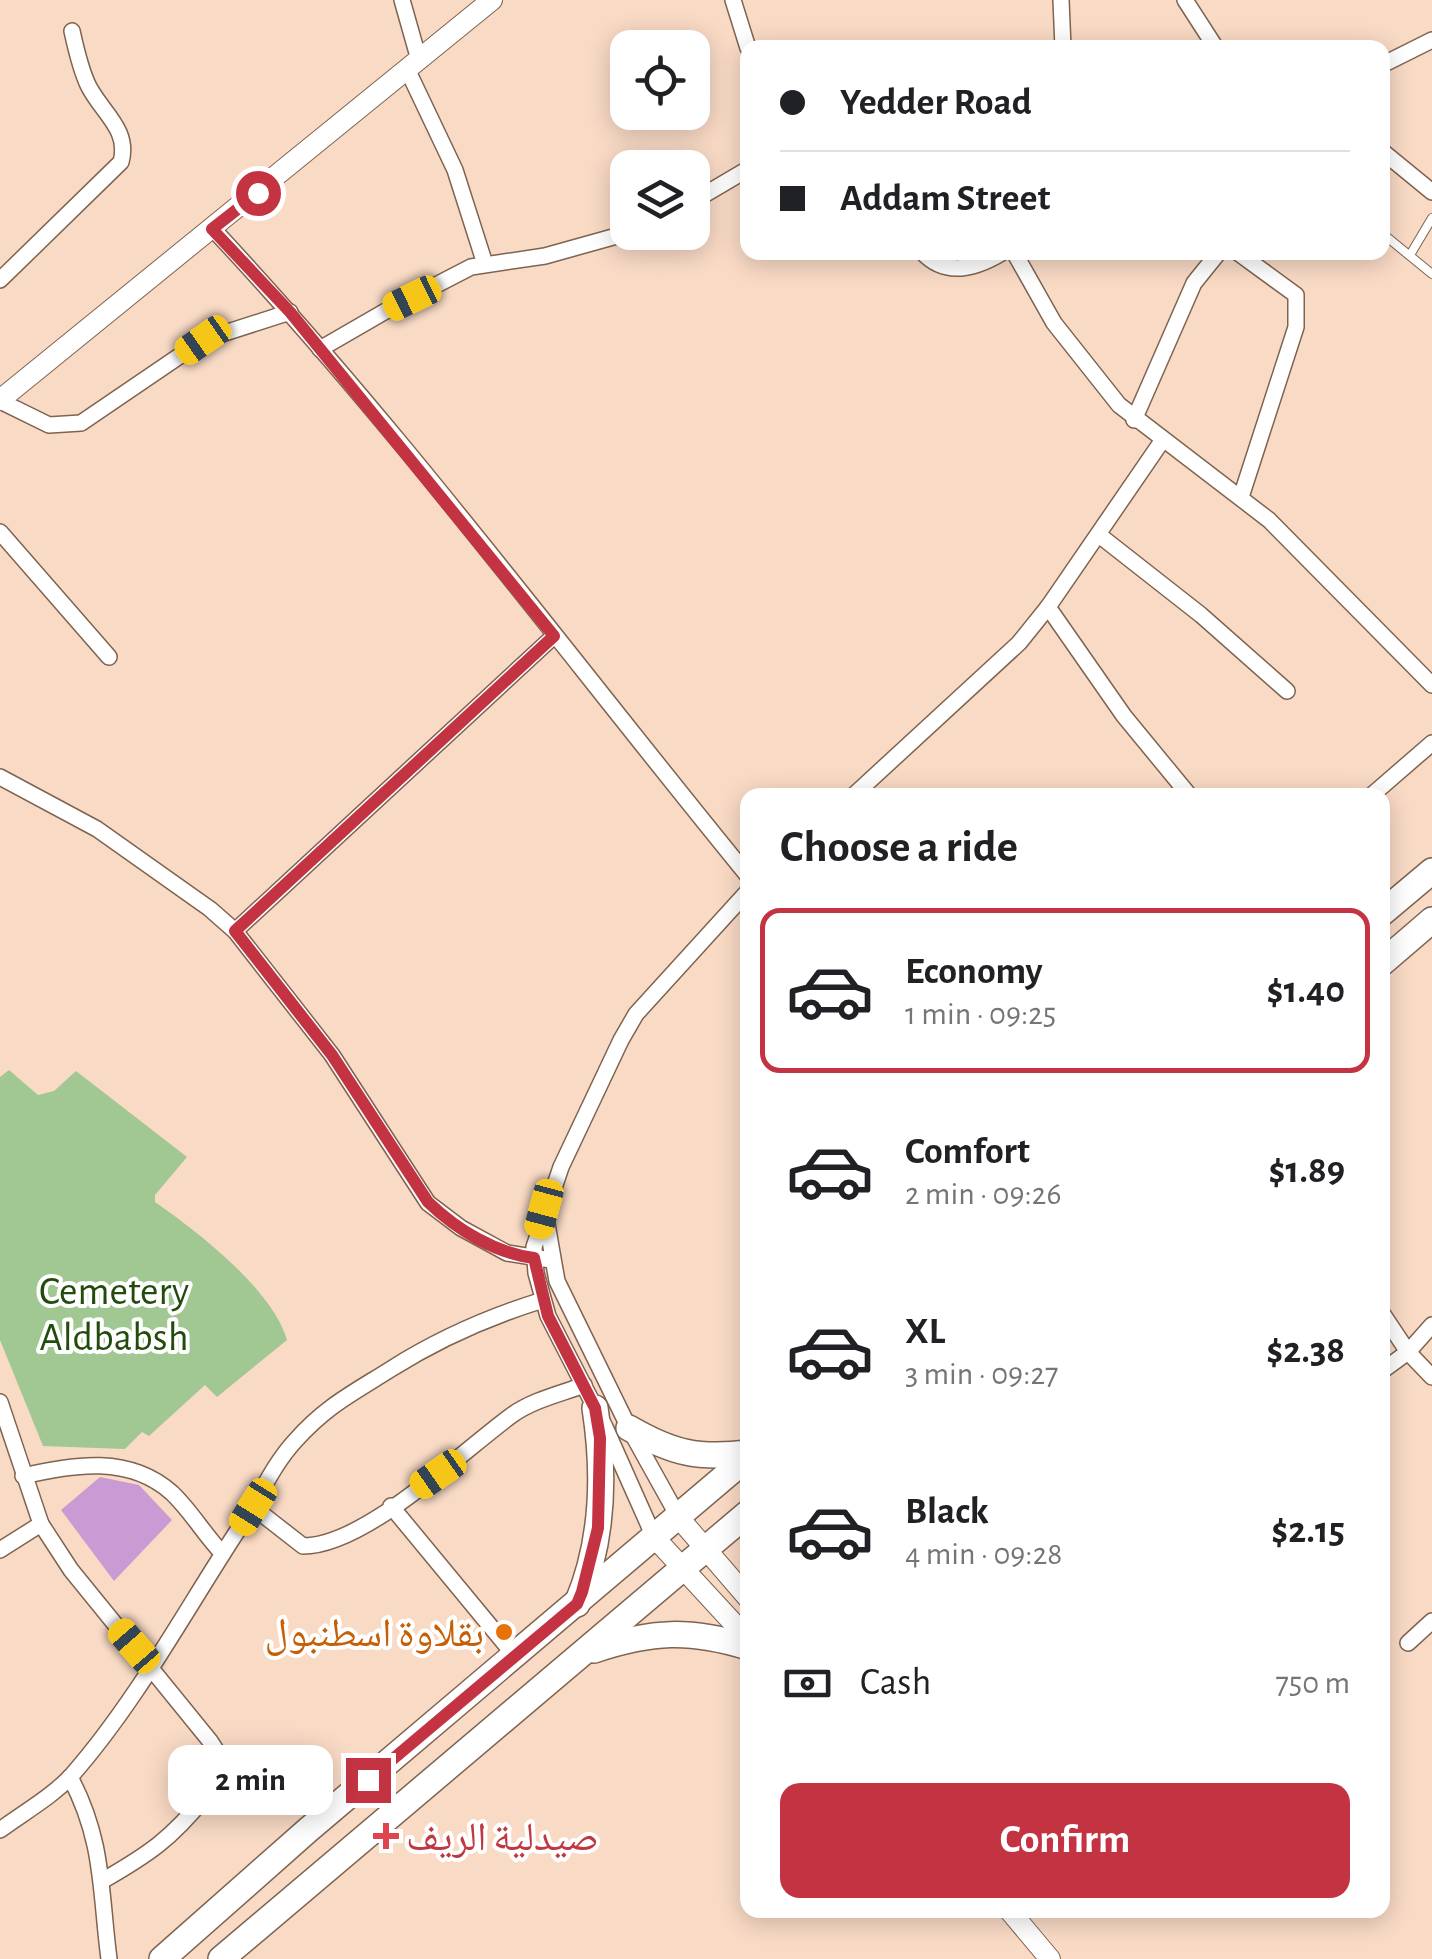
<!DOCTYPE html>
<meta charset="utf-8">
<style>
body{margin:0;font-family:"Alegreya Sans","Noto Naskh Arabic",sans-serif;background:#f2f2f2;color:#202124;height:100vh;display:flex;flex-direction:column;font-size:38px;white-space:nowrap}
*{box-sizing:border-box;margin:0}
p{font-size:32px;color:#757577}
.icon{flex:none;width:55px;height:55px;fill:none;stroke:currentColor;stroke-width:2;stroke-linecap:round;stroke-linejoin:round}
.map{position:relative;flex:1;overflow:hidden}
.details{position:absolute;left:740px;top:788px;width:650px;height:1130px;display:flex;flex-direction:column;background:#fff;border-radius:20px;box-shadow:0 5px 25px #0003}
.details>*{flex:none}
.hud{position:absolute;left:740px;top:40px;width:650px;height:220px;border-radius:20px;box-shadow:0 5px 25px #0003;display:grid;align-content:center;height:220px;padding:0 40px;background:#fff}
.tools{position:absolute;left:610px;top:30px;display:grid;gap:20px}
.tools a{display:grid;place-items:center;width:100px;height:100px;border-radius:20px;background:#fff;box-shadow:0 5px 25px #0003;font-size:50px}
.end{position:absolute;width:45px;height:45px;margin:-22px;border:12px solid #c33342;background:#fff;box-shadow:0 0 0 5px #fff}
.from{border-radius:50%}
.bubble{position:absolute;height:70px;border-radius:20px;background:#fff;box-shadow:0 5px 25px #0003;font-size:32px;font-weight:600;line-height:70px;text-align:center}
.car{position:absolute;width:30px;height:60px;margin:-30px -15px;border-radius:12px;box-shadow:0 0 8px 2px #0007;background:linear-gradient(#f5c518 24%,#345 0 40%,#f5c518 0 76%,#345 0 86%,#f5c518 0)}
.hud b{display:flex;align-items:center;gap:35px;height:95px;font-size:38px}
.hud b+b{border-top:2px solid #e0e0e0}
.hud i{width:25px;height:25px;background:#202124}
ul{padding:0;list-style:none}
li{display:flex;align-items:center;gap:30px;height:165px;margin:0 20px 15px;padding:0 20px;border:5px solid transparent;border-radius:20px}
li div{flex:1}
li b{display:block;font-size:38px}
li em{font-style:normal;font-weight:600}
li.on{border-color:#c33342}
li>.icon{width:90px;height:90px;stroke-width:1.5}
h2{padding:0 40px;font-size:45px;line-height:120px}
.pay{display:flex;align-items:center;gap:25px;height:110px;padding:0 40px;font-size:38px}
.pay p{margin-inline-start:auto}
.primary-button{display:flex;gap:20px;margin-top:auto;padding:20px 40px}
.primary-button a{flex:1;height:115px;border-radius:20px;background:#c33342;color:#fff;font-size:40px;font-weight:600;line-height:115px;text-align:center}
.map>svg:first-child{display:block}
.green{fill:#a1c793}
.building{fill:#c99ad4}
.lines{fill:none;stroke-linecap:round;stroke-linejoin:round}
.service-casing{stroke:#7e6350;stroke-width:10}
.minor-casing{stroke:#7e6350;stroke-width:18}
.tertiary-casing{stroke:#7e6350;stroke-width:22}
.primary-casing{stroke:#7e6350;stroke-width:28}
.service{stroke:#fff;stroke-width:8}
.minor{stroke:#fff;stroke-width:15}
.tertiary{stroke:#fff;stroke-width:20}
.primary{stroke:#fff;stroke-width:25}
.route{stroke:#c33342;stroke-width:12}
.food-dot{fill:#e8710a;stroke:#fff;stroke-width:4}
.health-dot{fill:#e0444e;stroke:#fff;stroke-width:4}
.labels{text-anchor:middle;stroke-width:8;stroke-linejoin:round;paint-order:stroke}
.park-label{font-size:40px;fill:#224b0c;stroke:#fff}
.food-label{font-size:40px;fill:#c56008;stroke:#fff;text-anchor:end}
.health-label{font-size:40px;fill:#be3a42;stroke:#fff;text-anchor:start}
</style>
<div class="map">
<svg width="1432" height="1959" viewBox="0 0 1432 1959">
<rect width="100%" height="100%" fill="#f9dac5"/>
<!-- green -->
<path class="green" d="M9,1070L38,1095L54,1091L76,1071L187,1157L155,1195V1202C198,1232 272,1289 287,1340L217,1397L205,1385L149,1436L142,1432L125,1449L43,1446L0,1340V1077Z"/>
<!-- building -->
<polygon class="building" points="100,1477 139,1485 172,1520 114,1581 61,1510"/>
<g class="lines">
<defs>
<g id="service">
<polyline points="1382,233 1432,274"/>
<polyline points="1410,255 1432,218"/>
</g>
<g id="minor">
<polyline points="402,0 419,60"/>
<polyline points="733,0 748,48"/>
<polyline points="1061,0 1063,48"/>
<polyline points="1185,0 1216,48"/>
<polyline points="1382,65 1432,40"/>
<polyline points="408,71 455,170 485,264"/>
<polyline points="1382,151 1432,192"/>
<polyline points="692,202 748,169"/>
<path d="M213,229C404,433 571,660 748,876"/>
<path d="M922,252C946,278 977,268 1003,252"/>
<polyline points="1014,252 1054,323 1119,405 1269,520 1432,685"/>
<polyline points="1237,252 1296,295 1296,327 1241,497"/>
<path d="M0,280L121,162C130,129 101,112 88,85C80,68 76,49 72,31"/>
<polyline points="320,349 384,312 471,267 545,256 631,232"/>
<polyline points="0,401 49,425 81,423 203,340 290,312"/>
<polyline points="1134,420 1194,283 1219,252"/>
<polyline points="0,532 109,657"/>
<polyline points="1099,535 1201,615 1287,691"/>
<polyline points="1048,607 1124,716 1189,795"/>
<polyline points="0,777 97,829 210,909 235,931 332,1055 428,1203 461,1228 507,1253 551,1260"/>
<polyline points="854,795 1019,643 1048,607 1162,441"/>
<polyline points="1372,795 1432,743"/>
<polyline points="235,931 554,636"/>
<polyline points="546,1218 557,1281 629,1428 679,1518"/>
<polyline points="1382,1313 1408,1352 1432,1377"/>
<polyline points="1382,1371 1408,1352 1432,1325"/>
<path d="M0,1402L41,1524L71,1570L210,1741C216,1750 223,1759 221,1770C219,1780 211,1789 205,1797C171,1839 149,1854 102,1881"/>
<path d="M23,1476C73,1464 130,1455 172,1493C191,1511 204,1534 222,1553"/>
<polyline points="391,1506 515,1656"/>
<path d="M253,1507L303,1546C365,1546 460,1453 512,1415C533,1400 560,1394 584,1385"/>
<polyline points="654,1537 605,1427 548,1316 536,1273 534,1247 561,1167 621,1040 636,1014 748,891"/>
<polyline points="0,1550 41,1524"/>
<polyline points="1408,1643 1432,1621"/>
<path d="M70,1777C104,1841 100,1890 109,1959"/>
<path d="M0,1830C23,1813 53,1796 72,1775C136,1702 185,1611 238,1530C258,1501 271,1467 295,1441C326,1406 353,1393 391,1369C440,1338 488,1317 543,1300"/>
</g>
<g id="tertiary">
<polyline points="0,400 492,0"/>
<polyline points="679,1518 748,1598"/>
<polyline points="654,1537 748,1639"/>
<polyline points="1009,1910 1050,1959"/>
</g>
<g id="primary">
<polyline points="1382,913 1432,871"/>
<polyline points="1382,963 1432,920"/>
<path d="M629,1428C672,1453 698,1459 748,1453"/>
<path d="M577,1604C603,1543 605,1473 595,1408"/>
<path d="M594,1650C652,1631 689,1629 748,1647"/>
<polyline points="162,1959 308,1830 748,1457"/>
<polyline points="221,1959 748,1513"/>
</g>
</defs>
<!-- service casing -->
<use href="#service" class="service-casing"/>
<!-- minor casing -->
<use href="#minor" class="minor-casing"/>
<!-- tertiary casing -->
<use href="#tertiary" class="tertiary-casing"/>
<!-- primary casing -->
<use href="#primary" class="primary-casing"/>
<!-- service -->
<use href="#service" class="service"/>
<!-- minor -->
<use href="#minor" class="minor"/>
<!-- tertiary -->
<use href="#tertiary" class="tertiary"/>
<!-- primary -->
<use href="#primary" class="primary"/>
</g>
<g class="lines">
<!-- route -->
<path class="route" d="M258,193L212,229L290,312L554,636L235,931L332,1055L428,1202C457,1230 495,1253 534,1258L548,1316L595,1408L600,1438L598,1528L582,1592L577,1604L368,1780"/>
</g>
<!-- markers -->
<circle class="food-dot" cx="504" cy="1632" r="10"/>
<path class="health-dot" d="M381 1821h10v10h10v10h-10v10h-10v-10h-10v-10h10z"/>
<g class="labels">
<!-- park labels -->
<g class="park-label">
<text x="114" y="1304">Cemetery<tspan x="114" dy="46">Aldbabsh</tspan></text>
</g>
<!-- food labels -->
<g class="food-label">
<text x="484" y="1646">بقلاوة اسطنبول</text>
</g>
<!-- health labels -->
<g class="health-label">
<text x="406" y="1850">صيدلية الريف</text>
</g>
</g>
</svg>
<div class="tools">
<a><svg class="icon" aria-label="locate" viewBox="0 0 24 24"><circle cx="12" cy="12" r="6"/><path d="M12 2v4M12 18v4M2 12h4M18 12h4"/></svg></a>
<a><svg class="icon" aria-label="layers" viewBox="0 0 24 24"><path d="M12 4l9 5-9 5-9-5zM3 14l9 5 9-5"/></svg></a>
</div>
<i class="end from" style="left:258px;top:193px"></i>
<i class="end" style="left:368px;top:1780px"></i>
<div class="bubble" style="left:168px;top:1745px;width:165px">2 min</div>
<i class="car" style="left:412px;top:298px;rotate:244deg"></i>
<i class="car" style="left:203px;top:340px;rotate:235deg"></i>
<i class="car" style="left:544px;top:1209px;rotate:195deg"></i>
<i class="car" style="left:438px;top:1474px;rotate:235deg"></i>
<i class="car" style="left:253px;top:1507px;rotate:212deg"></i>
<i class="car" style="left:134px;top:1646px;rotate:319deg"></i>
<div class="hud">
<b><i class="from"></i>Yedder Road</b>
<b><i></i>Addam Street</b>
</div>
<section class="details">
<h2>Choose a ride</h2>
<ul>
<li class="on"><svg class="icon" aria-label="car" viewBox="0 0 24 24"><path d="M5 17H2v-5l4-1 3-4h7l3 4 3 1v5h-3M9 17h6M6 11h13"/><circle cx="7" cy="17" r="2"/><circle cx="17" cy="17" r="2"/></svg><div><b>Economy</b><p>1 min · 09:25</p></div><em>$1.40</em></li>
<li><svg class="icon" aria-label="car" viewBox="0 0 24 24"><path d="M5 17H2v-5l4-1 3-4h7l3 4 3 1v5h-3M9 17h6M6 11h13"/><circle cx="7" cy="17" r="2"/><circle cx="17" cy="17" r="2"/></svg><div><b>Comfort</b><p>2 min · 09:26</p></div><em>$1.89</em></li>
<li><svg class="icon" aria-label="car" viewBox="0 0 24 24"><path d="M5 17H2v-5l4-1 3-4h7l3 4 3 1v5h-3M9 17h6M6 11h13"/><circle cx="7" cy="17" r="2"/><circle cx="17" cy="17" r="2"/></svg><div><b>XL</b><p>3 min · 09:27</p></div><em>$2.38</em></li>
<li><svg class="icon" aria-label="car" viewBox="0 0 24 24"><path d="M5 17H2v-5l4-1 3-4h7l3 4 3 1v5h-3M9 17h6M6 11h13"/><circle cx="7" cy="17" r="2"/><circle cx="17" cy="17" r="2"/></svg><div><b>Black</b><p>4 min · 09:28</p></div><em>$2.15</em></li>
</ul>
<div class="pay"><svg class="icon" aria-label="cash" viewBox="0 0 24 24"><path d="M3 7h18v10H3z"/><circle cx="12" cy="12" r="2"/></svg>Cash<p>750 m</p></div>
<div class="primary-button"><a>Confirm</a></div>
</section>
</div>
